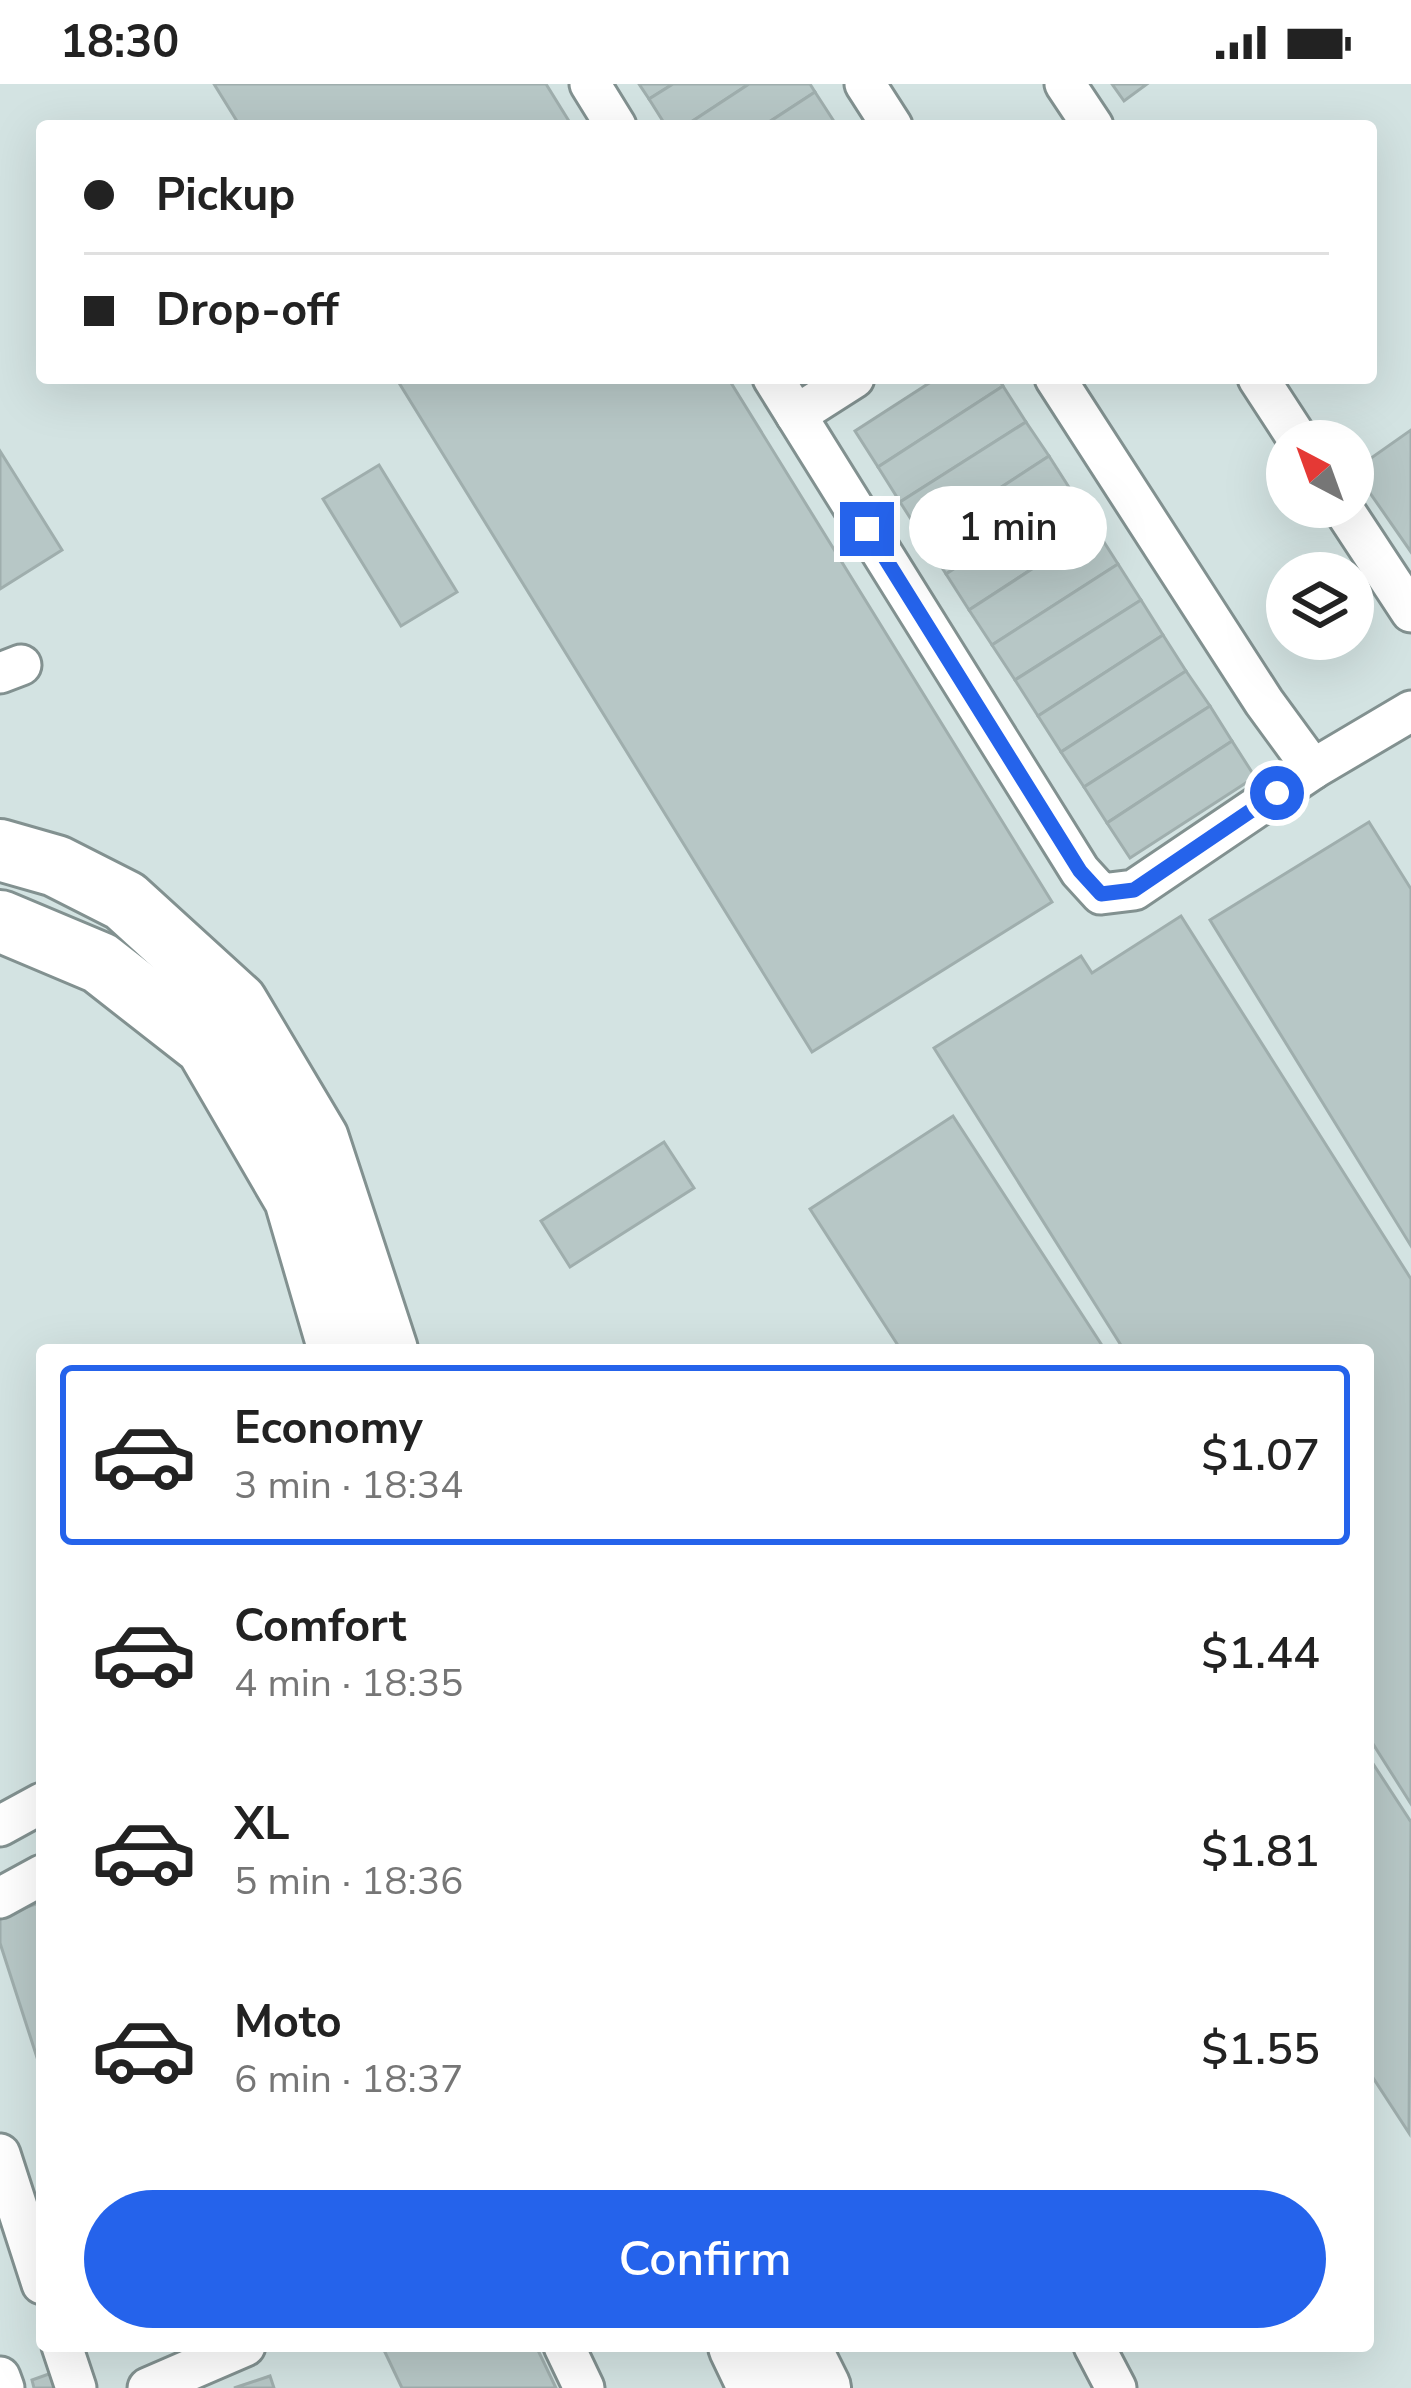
<!DOCTYPE html>
<meta charset="utf-8">
<style>
body{margin:0;font-family:"Nunito Sans",sans-serif;background:#f2f2f2;color:#222;height:100vh;display:flex;flex-direction:column;font-size:45px;white-space:nowrap}
*{box-sizing:border-box;margin:0}
p{font-size:39px;color:#767676}
.icon{flex:none;width:66px;height:66px;fill:none;stroke:currentColor;stroke-width:2;stroke-linecap:round;stroke-linejoin:round}
.map{position:relative;flex:1;overflow:hidden}
.panel{position:absolute;left:36px;top:1260px;width:1338px;height:1008px;display:flex;flex-direction:column;background:#fff;border-radius:12px;box-shadow:0 12px 48px #0002}
.panel>*{flex:none}
.guide{position:absolute;left:36px;top:36px;width:1341px;height:264px;border-radius:12px;box-shadow:0 12px 48px #0002;display:grid;align-content:center;height:264px;padding:0 48px;background:#fff}
.needle{width:78px;rotate:319deg}
.fabs{position:absolute;left:1266px;top:336px;display:grid;gap:24px}
.fabs a{display:grid;place-items:center;width:108px;height:108px;border-radius:50%;background:#fff;box-shadow:0 12px 48px #0002;font-size:60px}
.end{position:absolute;width:54px;height:54px;margin:-27px;border:15px solid #2563eb;background:#fff;box-shadow:0 0 0 6px #fff}
.from{border-radius:50%}
.bubble{position:absolute;height:84px;border-radius:42px;background:#fff;box-shadow:0 12px 48px #0002;font-size:39px;font-weight:600;line-height:84px;text-align:center}
.guide b{display:flex;align-items:center;gap:42px;height:114px;font-size:45px}
.guide b+b{border-top:3px solid #e0e0e0}
.guide i{width:30px;height:30px;background:#222}
ul{padding:21px 0 0;list-style:none}
li{display:flex;align-items:center;gap:36px;height:180px;margin:0 24px 18px;padding:0 24px;border:6px solid transparent;border-radius:12px}
li div{flex:1}
li b{display:block;font-size:45px}
li em{font-style:normal;font-weight:600}
li.active{border-color:#2563eb}
li>.icon{width:108px;height:108px;stroke-width:1.5}
.action{display:flex;gap:24px;margin-top:auto;padding:24px 48px}
.action a{flex:1;height:138px;border-radius:72px;background:#2563eb;color:#fff;font-size:48px;font-weight:600;line-height:138px;text-align:center}
.status{display:flex;justify-content:space-between;align-items:center;height:84px;padding:0 60px;background:#fff;direction:ltr}
.status svg{height:33px;fill:currentColor}
.map>svg:first-child{display:block}
.building{fill:#b7c7c6;stroke:#9faead;stroke-width:3}
.lines{fill:none;stroke-linecap:round;stroke-linejoin:round}
.minor-casing{stroke:#829190;stroke-width:45}
.highway-casing{stroke:#829190;stroke-width:66}
.minor{stroke:#fff;stroke-width:39}
.highway{stroke:#fff;stroke-width:60}
.route{stroke:#2563eb;stroke-width:15}
</style>
<div class="status"><b>18:30</b><svg viewBox="0 0 49 12"><path d="M0 12V9h3v3zM5 12V6h3v6zM10 12V3h3v9zM15 12V0h3v12zM26 1h20v11H26zM47 4h2v5h-2z"/></svg></div>
<div class="map">
<svg width="1411" height="2304" viewBox="0 0 1411 2304">
<rect width="100%" height="100%" fill="#d3e3e2"/>
<!-- building -->
<g class="building">
<polygon points="214,0 546,0 572,42 240,42"/>
<polygon points="639,0 673,0 649,15"/>
<polygon points="673,0 749,0 685,42 666,42 649,15"/>
<polygon points="749,0 810,0 815,8 763,42 685,42"/>
<polygon points="1112,0 1147,0 1124,17"/>
<polygon points="815,8 837,42 763,42"/>
<polygon points="396,294 728,294 1052,818 812,968"/>
<polygon points="937,294 998,294 1003,302 878,383 855,347"/>
<polygon points="1003,302 1026,338 900,418 878,383"/>
<polygon points="1026,338 1049,372 923,454 900,418"/>
<polygon points="1411,346 1411,468 1354,386"/>
<polygon points="0,367 62,466 0,505"/>
<polygon points="1049,372 1072,408 946,490 923,454"/>
<polygon points="379,381 457,508 401,542 323,415"/>
<polygon points="1072,408 1095,444 969,526 946,490"/>
<polygon points="1095,444 1118,480 992,561 969,526"/>
<polygon points="1118,480 1141,516 1015,596 992,561"/>
<polygon points="1141,516 1163,551 1038,632 1015,596"/>
<polygon points="1163,551 1186,587 1061,668 1038,632"/>
<polygon points="1186,587 1210,622 1084,703 1061,668"/>
<polygon points="1210,622 1232,657 1107,739 1084,703"/>
<polygon points="1232,657 1255,693 1130,774 1107,739"/>
<polygon points="1369,738 1411,805 1411,1162 1210,836"/>
<polygon points="1181,832 1411,1195 1411,1720 1368,1652 1368,1266 1124,1266 934,964 1081,872 1092,889"/>
<polygon points="953,1032 1105,1266 901,1266 810,1125"/>
<polygon points="664,1058 694,1104 570,1183 541,1137"/>
<polygon points="1368,1672 1411,1738 1409,2049 1368,1986"/>
<polygon points="42,1818 42,1989 0,1859 0,1832"/>
<polygon points="382,2262 536,2262 556,2304 402,2304"/>
<polygon points="60,2286 66,2304 34,2304 32,2296"/>
<polygon points="270,2292 274,2304 234,2304"/>
</g>
<g class="lines">
<defs>
<g id="minor">
<polyline points="590,0 616,42"/>
<polyline points="865,0 892,42"/>
<polyline points="1065,0 1093,42"/>
<polyline points="773,294 1080,787 1101,810 1134,806 1313,685 1411,627"/>
<polyline points="1055,294 1264,618 1313,685"/>
<polyline points="1258,294 1299,357"/>
<polyline points="796,331 854,294"/>
<polyline points="1342,423 1411,528"/>
<polyline points="0,589 21,581"/>
<polyline points="0,1742 42,1719"/>
<polyline points="0,1814 42,1791"/>
<polyline points="0,2070 42,2200"/>
<polyline points="62,2262 76,2304"/>
<polyline points="564,2262 584,2304"/>
<polyline points="1094,2262 1116,2304"/>
<polyline points="0,2293 4,2304"/>
<polyline points="148,2304 245,2262"/>
</g>
<g id="highway">
<polyline points="0,766 56,782 125,817 237,919 318,1055 387,1266"/>
<polyline points="0,837 100,879 206,962 295,1115 339,1266"/>
<polyline points="739,2262 759,2304"/>
<polyline points="799,2262 820,2304"/>
</g>
</defs>
<!-- minor casing -->
<use href="#minor" class="minor-casing"/>
<!-- highway casing -->
<use href="#highway" class="highway-casing"/>
<!-- minor -->
<use href="#minor" class="minor"/>
<!-- highway -->
<use href="#highway" class="highway"/>
</g>
<g class="lines">
<!-- route -->
<polyline class="route" points="867,445 1080,787 1101,810 1134,806 1277,709"/>
</g>
</svg>
<div class="fabs">
<a><svg class="needle" viewBox="-14 -14 28 28"><path d="M0-13l5 13h-10z" fill="#e53935"/><path d="M0 13l5-13h-10z" fill="#767676"/></svg></a>
<a><svg class="icon" aria-label="layers" viewBox="0 0 24 24"><path d="M12 4l9 5-9 5-9-5zM3 14l9 5 9-5"/></svg></a>
</div>
<i class="end from" style="left:1277px;top:709px"></i>
<i class="end" style="left:867px;top:445px"></i>
<div class="bubble" style="left:909px;top:402px;width:198px">1 min</div>
<div class="guide">
<b><i class="from"></i>Pickup</b>
<b><i></i>Drop-off</b>
</div>
<section class="panel">
<ul>
<li class="active"><svg class="icon" aria-label="car" viewBox="0 0 24 24"><path d="M5 17H2v-5l4-1 3-4h7l3 4 3 1v5h-3M9 17h6M6 11h13"/><circle cx="7" cy="17" r="2"/><circle cx="17" cy="17" r="2"/></svg><div><b>Economy</b><p>3 min · 18:34</p></div><em>$1.07</em></li>
<li><svg class="icon" aria-label="car" viewBox="0 0 24 24"><path d="M5 17H2v-5l4-1 3-4h7l3 4 3 1v5h-3M9 17h6M6 11h13"/><circle cx="7" cy="17" r="2"/><circle cx="17" cy="17" r="2"/></svg><div><b>Comfort</b><p>4 min · 18:35</p></div><em>$1.44</em></li>
<li><svg class="icon" aria-label="car" viewBox="0 0 24 24"><path d="M5 17H2v-5l4-1 3-4h7l3 4 3 1v5h-3M9 17h6M6 11h13"/><circle cx="7" cy="17" r="2"/><circle cx="17" cy="17" r="2"/></svg><div><b>XL</b><p>5 min · 18:36</p></div><em>$1.81</em></li>
<li><svg class="icon" aria-label="car" viewBox="0 0 24 24"><path d="M5 17H2v-5l4-1 3-4h7l3 4 3 1v5h-3M9 17h6M6 11h13"/><circle cx="7" cy="17" r="2"/><circle cx="17" cy="17" r="2"/></svg><div><b>Moto</b><p>6 min · 18:37</p></div><em>$1.55</em></li>
</ul>
<div class="action"><a>Confirm</a></div>
</section>
</div>
